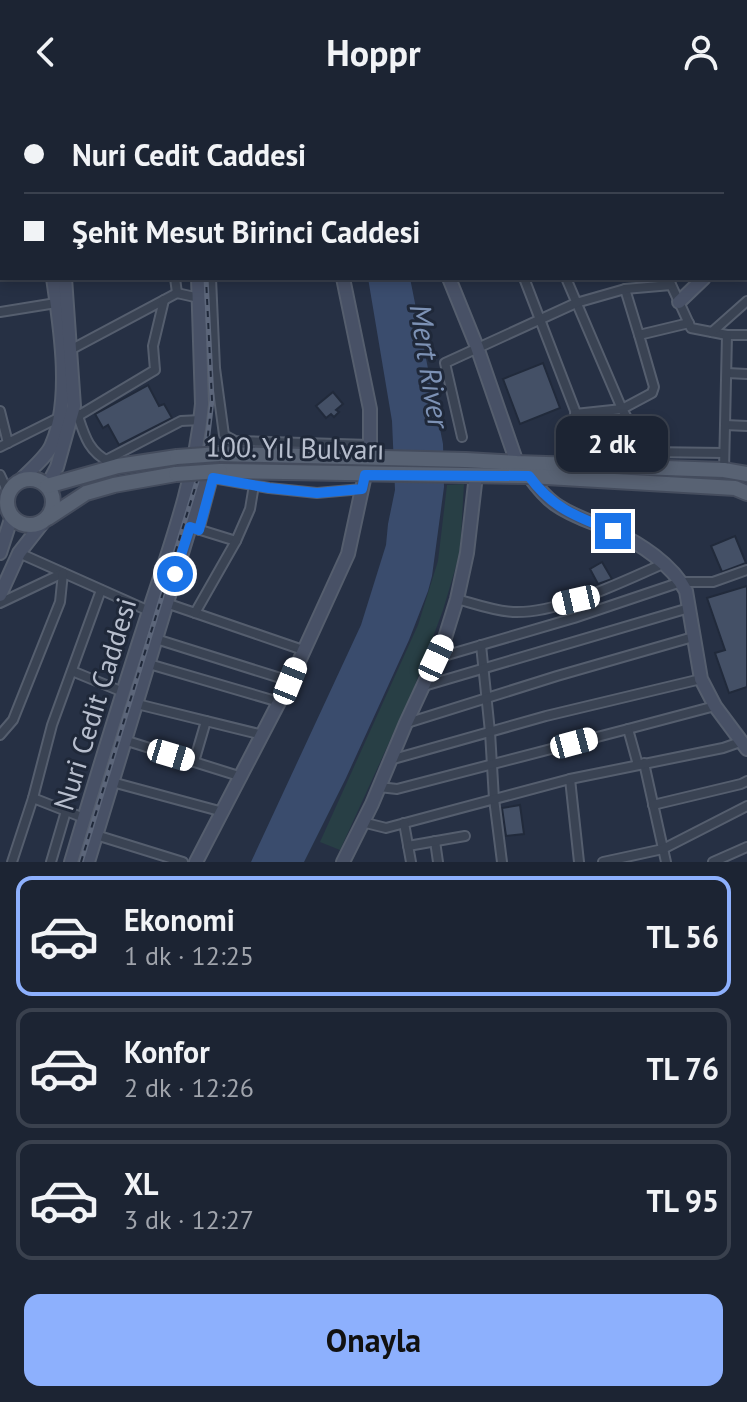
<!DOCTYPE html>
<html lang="tr">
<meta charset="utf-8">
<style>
body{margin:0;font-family:"PT Sans",sans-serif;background:#29303f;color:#f1f3f6;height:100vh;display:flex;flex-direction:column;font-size:30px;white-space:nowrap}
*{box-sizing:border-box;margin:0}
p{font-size:26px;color:#a0a4ac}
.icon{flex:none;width:44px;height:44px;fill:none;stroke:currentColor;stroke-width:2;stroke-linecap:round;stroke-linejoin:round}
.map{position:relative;height:758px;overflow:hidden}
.sheet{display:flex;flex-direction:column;background:#1c2433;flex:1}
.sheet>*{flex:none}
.top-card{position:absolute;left:0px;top:0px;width:748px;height:176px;box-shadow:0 4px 12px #0003,0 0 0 2px #3a414e;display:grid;align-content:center;height:176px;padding:0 24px;background:#1c2433}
.end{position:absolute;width:36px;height:36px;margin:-18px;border:10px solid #1a73e8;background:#fff;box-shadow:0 0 0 4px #fff}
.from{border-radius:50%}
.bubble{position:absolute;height:56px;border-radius:16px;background:#1c2433;box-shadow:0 4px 12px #0003,0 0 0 2px #3a414e;font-size:26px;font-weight:600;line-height:56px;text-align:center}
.car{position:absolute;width:24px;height:48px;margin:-24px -12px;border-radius:10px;box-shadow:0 0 6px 2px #0007;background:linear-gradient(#fff 24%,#345 0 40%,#fff 0 76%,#345 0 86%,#fff 0)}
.top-card b{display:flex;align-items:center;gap:28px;height:76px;font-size:30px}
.top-card b+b{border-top:2px solid #3a414e}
.top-card i{width:20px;height:20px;background:#f1f3f6}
ul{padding:14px 0 0;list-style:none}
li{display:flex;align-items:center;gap:24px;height:120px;margin:0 16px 12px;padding:0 8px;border:4px solid #3a414e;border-radius:16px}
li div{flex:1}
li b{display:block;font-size:30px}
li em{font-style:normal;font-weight:600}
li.active{border-color:#8db0fd}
li>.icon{width:72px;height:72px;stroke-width:1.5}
.action{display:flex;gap:16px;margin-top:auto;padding:16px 24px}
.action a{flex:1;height:92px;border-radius:16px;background:#8db0fd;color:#111;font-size:32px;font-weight:600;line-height:92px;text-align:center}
header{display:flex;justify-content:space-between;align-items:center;height:104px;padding:0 24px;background:#1c2433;font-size:36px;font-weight:600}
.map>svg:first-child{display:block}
.green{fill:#283f45}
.water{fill:#3a4c6d}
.building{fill:#445066;stroke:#212a3b;stroke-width:2}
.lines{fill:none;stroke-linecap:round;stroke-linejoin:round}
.street-casing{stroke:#555e6e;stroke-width:12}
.secondary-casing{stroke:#555e6e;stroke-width:16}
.primary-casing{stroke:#444c5d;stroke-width:18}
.street{stroke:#3a4353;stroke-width:8}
.secondary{stroke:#485166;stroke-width:12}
.primary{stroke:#586273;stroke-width:14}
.rail-casing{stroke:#5c667a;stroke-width:5}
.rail{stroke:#1f2839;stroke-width:2;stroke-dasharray:6;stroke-linecap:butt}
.primary-bridge-casing{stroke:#444c5d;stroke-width:18;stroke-linecap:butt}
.primary-bridge{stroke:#586273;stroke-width:14}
.route{stroke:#1a73e8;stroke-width:10}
.labels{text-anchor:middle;stroke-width:6;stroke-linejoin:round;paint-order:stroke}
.street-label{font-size:28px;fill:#b7becd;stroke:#1f2839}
.water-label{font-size:30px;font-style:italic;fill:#7d92b5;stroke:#1f2839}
</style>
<header><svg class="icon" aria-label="back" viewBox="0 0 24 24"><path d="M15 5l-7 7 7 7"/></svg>Hoppr<svg class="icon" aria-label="person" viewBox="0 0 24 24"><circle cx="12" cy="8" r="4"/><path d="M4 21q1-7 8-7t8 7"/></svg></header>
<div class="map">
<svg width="747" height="758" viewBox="0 0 747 758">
<rect width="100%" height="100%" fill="#263044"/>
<!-- green -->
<polygon class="green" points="464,380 460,449 443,506 414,584 340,746 320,738 418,521 438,457 447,381"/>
<!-- water -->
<polygon class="water" points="368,174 410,174 443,340 444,383 432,472 428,487 409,536 346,674 304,758 251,758 361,521 386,441 388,420 395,386 392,317"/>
<!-- building -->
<g class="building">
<polygon points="543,259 560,304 520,320 503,275"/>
<polygon points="148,281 159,302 164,300 172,314 119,341 108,321 103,324 95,310"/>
<polygon points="333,288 343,300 336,306 339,308 334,313 331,310 326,314 316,302"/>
<polygon points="735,432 746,459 722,468 711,442"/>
<polygon points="602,458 612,475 598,480 590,465"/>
<polygon points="747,482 747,583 729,589 715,549 725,546 707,494"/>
<polygon points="520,701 524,730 506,732 502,704"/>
</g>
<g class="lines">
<defs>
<g id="street">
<polyline points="142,0 142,2"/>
<polyline points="548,0 548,2"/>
<polyline points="648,0 648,2"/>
<polyline points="696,0 696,2"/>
<polyline points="71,2 71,0"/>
<polyline points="520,2 520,0"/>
<polyline points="603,2 603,0"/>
<polyline points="743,2 743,0"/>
<polyline points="746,81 747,82"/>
<polyline points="746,124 747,124"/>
<polyline points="0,150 2,149"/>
<polyline points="175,174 177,189"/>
<polyline points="211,174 215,264 224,331 235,337 370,341"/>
<polyline points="524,174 596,361"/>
<polyline points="566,174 622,305 646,348 651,364"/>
<polyline points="668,174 691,224 727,231 747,231"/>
<polyline points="625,185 639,231"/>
<polyline points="0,208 56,199"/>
<polyline points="712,228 747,197"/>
<polyline points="72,245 177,189 199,194"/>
<polyline points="727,269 747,270"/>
<polyline points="0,307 8,339"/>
<path d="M77,309C84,330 88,348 110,358"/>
<polyline points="575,310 622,305 652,289 654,283 639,231 689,219"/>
<polyline points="78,312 155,266 153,242 164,196"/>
<polyline points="725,321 747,322"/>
<polyline points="462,333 445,259 576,199 625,185 671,181"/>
<polyline points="0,343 60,313"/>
<polyline points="646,348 724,349"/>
<polyline points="106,356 181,317 201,316"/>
<polyline points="724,366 727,231"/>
<polyline points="0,371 6,384"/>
<polyline points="194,424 236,437"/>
<polyline points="199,426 213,374 269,384 317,389 362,385"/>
<polyline points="19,449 149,507"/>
<path d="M457,495C475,500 494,507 513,508C558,510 621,478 663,460"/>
<polyline points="0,499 63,469"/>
<polyline points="166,499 303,546"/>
<polyline points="195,509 236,437 250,405 254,381"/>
<polyline points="156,535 290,577"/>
<polyline points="481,541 490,628 494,695 502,758"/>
<polyline points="437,554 574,514 681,478 713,478 747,466"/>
<polyline points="149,560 279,598"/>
<polyline points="72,567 123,588"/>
<polyline points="424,582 689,504"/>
<polyline points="137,600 263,631"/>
<polyline points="407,619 557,572 693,533"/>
<polyline points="0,631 13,616 60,498 63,469"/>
<polyline points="124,636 242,673"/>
<polyline points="390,656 546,612 701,575"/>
<polyline points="194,658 206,617"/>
<polyline points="644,659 666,758"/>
<polyline points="638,661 628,625 715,602"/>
<polyline points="570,675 579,758"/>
<polyline points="112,678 223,708"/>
<polyline points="379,683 397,685 628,625"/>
<polyline points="33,694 84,714"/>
<polyline points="653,701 741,680 747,677"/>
<polyline points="362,718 386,724 570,675 723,644 743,637"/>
<polyline points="404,719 411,758"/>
<polyline points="96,731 183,758"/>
<polyline points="435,737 438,758"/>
<polyline points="408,742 465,732"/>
<polyline points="12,758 33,694 52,621 101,486"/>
<polyline points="51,758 66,707"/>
<polyline points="603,758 663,745 747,702"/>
<polyline points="713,758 747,743"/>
</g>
<g id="secondary">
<polyline points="190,0 190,2"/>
<polyline points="305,0 305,2"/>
<polyline points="397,0 397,2"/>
<polyline points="0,75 2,76"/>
<polyline points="0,94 2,96"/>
<polyline points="746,135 747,134"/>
<polyline points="343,174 370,305 370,341 368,354"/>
<polyline points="449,174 477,243 517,359"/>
<polyline points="679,198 704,174"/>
<path d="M529,372C537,383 544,392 555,400C573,413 593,418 613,427C639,439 672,460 686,487L701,575L715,602L747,645"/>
<path d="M20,377C29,367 48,352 52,340C72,294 60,222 53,174"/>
<polyline points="47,382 57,363 74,302 65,174"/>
<polyline points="0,449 12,412"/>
<polyline points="0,491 19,449 44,417"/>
<path d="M71,758C96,674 122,590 149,507C171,440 196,371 202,300L198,174"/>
<polyline points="88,758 190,423 203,373"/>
<polyline points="196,758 290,577 348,450 365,371"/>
<polyline points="343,758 372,700 406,619 444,537 457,495 467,449 476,371"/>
</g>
<g id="primary">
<polyline points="219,350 466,356 517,359 724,366 747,370"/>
<polyline points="220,367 529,372 735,384 747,389"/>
<circle cx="30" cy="398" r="23"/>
<polyline points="47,382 118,362 177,353"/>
<polyline points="48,414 86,389 114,381 176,370"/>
</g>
</defs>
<!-- street casing -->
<use href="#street" class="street-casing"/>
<!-- secondary casing -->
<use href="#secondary" class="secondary-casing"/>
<!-- primary casing -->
<use href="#primary" class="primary-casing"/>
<!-- street -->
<use href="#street" class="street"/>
<!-- secondary -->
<use href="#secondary" class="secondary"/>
<!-- primary -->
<use href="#primary" class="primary"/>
<defs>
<g id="rail">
<polyline points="198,0 198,2"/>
<polyline points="81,758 201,364 207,339 212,296 206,174"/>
</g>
</defs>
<!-- rail casing -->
<use href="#rail" class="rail-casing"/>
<!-- rail -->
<use href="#rail" class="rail"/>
<defs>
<g id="primary-bridge">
<polyline points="177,353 219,350"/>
<polyline points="176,370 220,367"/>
</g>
</defs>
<!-- primary-bridge casing -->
<use href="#primary-bridge" class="primary-bridge-casing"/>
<!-- primary-bridge -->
<use href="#primary-bridge" class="primary-bridge"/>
</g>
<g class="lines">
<!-- route -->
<path class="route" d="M175,470L190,423L199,426L213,374L269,384L317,389L362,385L365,371L529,372C552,404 577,413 613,427"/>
</g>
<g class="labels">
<!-- street labels -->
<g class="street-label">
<text transform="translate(295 344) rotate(1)" y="10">100. Yıl Bulvarı</text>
<text transform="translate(95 600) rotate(-73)" y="10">Nuri Cedit Caddesi</text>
</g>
<!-- water labels -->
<g class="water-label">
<text transform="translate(429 262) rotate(81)" y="10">Mert River</text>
</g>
</g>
</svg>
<i class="end from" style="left:175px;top:470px"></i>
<i class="end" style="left:613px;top:427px"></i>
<div class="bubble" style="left:556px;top:312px;width:112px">2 dk</div>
<i class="car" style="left:576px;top:496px;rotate:257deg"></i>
<i class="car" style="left:436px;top:554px;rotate:25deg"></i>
<i class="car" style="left:290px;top:577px;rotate:22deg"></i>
<i class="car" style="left:574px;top:639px;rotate:75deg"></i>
<i class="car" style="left:171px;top:651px;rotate:107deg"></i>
<div class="top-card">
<b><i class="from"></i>Nuri Cedit Caddesi</b>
<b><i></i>Şehit Mesut Birinci Caddesi</b>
</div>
</div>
<section class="sheet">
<ul>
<li class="active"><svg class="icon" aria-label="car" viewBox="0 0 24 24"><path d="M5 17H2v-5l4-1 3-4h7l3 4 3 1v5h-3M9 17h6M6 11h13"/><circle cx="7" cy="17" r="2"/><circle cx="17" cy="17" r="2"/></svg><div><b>Ekonomi</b><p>1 dk · 12:25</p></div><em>TL 56</em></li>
<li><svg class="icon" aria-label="car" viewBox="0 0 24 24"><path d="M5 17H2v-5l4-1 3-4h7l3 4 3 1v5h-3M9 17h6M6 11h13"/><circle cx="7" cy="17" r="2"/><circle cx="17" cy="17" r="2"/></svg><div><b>Konfor</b><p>2 dk · 12:26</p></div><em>TL 76</em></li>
<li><svg class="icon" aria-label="car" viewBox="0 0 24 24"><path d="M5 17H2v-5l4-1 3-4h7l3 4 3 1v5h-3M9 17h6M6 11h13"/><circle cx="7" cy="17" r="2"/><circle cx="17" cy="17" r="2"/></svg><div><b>XL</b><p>3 dk · 12:27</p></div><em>TL 95</em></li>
</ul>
<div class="action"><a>Onayla</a></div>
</section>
